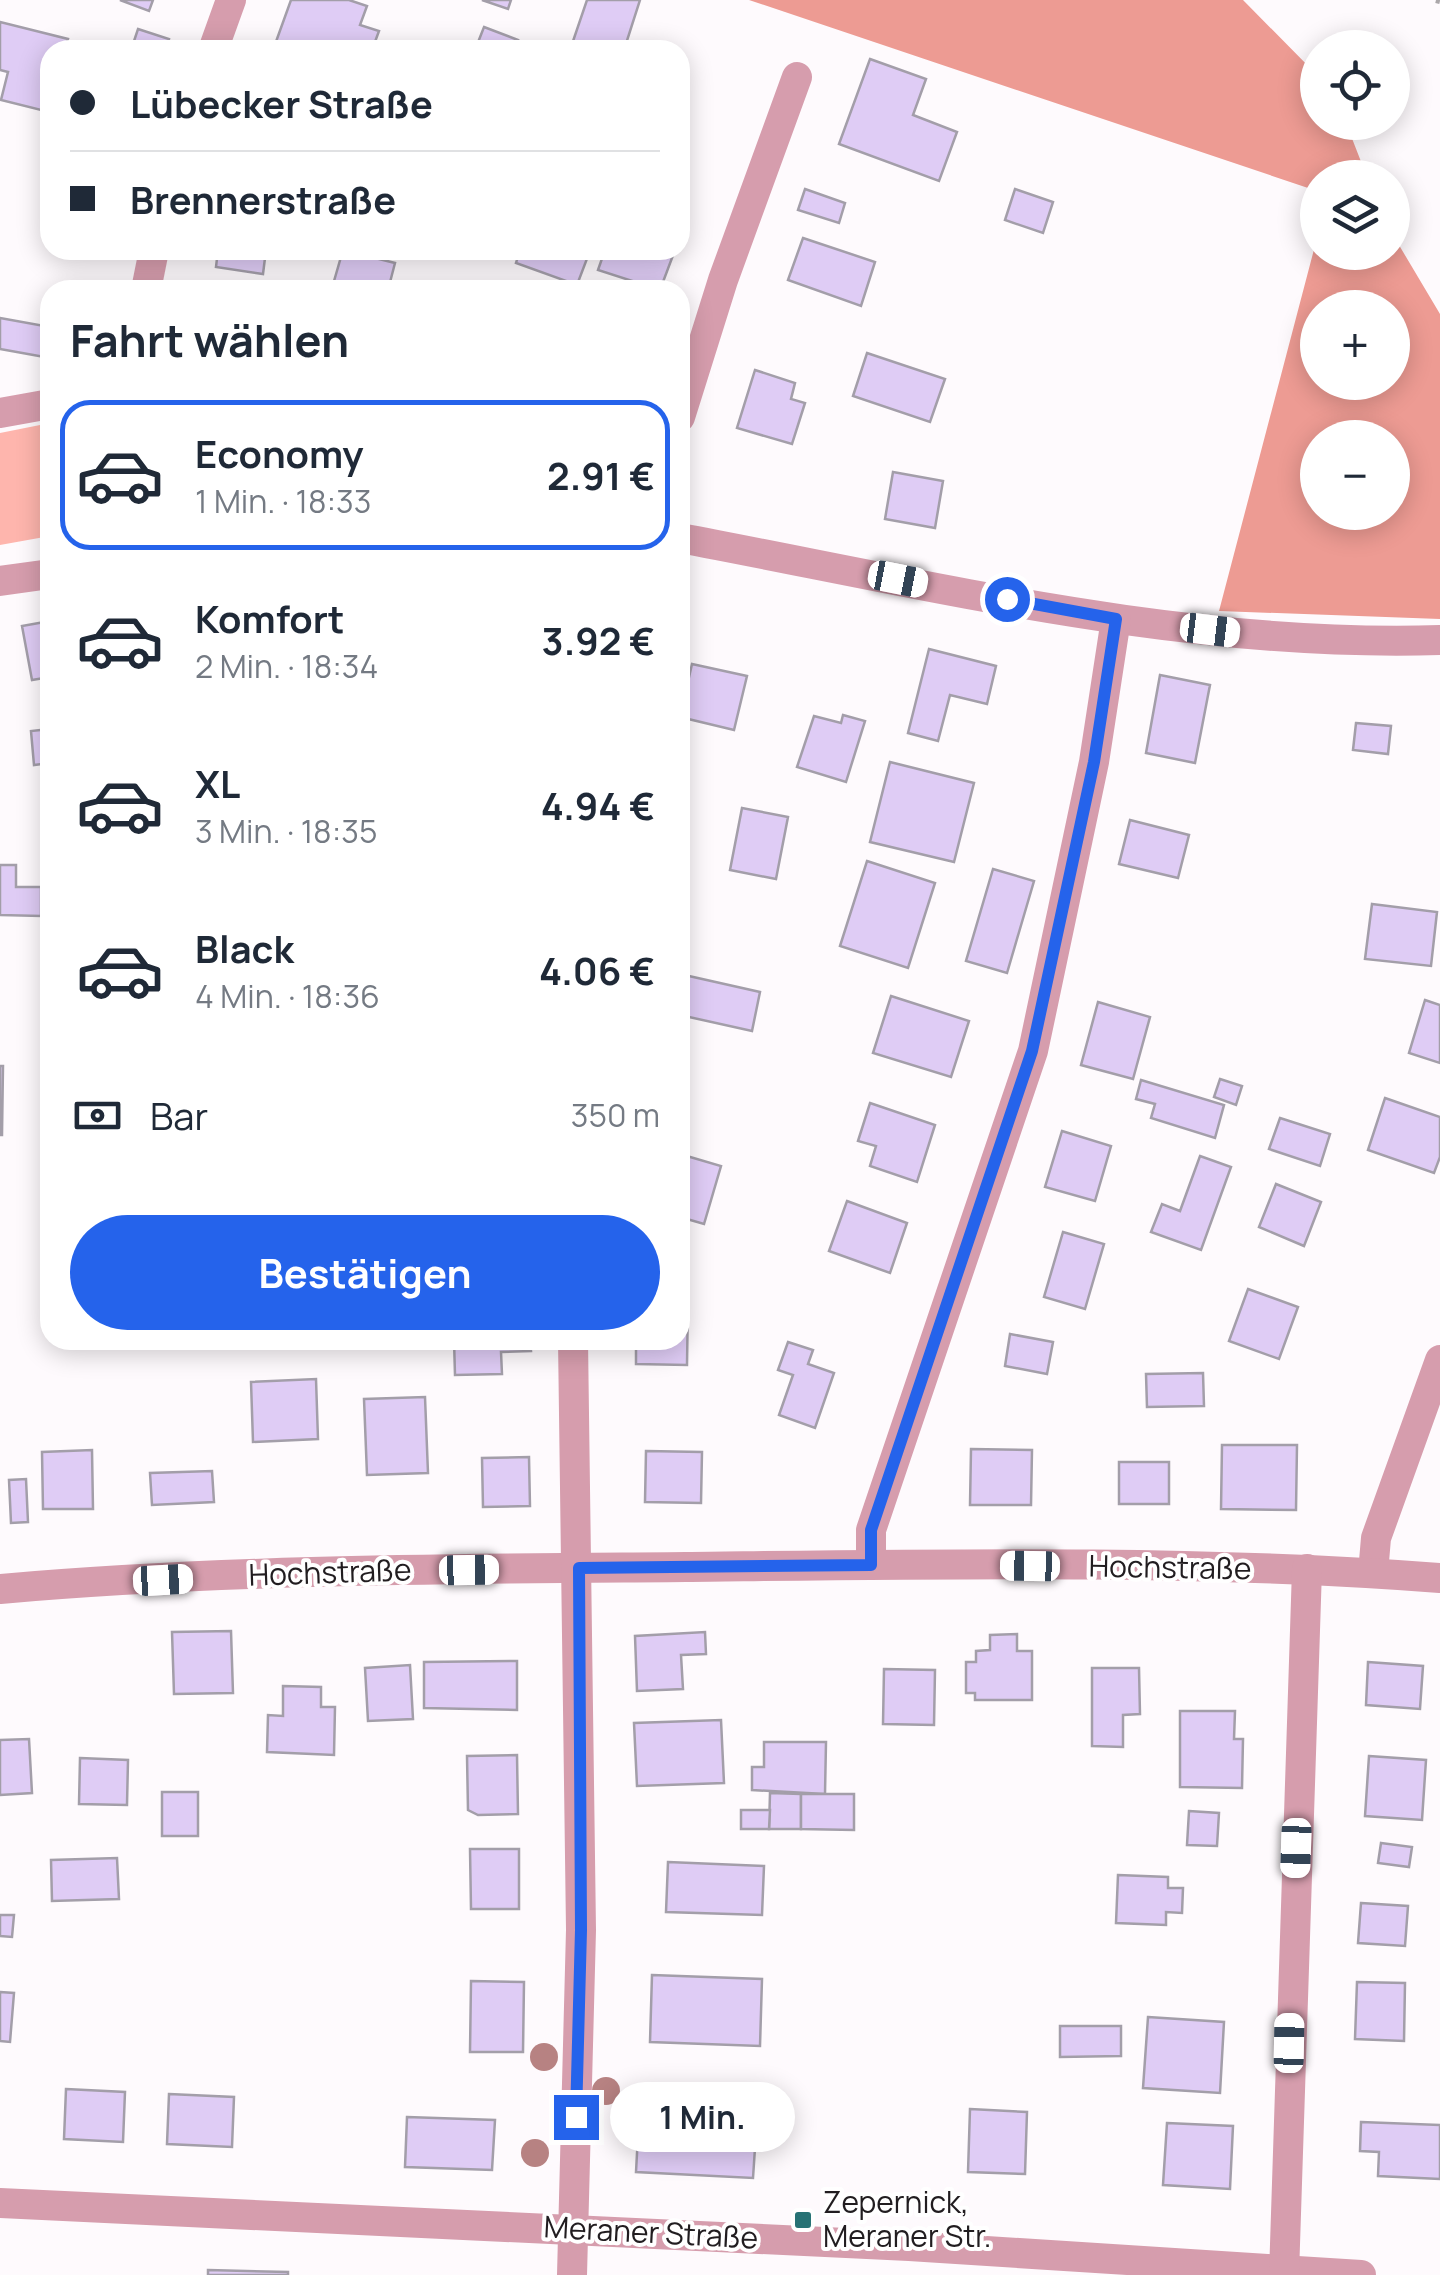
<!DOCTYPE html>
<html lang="de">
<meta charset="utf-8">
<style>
body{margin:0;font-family:Manrope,sans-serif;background:#f2f2f3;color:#1f2937;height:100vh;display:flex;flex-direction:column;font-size:38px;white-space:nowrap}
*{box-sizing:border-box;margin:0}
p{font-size:32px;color:#747a83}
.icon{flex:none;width:55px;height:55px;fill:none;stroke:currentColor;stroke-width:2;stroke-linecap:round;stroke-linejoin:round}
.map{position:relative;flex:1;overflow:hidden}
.panel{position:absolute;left:40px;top:280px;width:650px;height:1070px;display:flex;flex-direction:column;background:#fff;border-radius:30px;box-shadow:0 5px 25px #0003}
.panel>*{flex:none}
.hud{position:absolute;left:40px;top:40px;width:650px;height:220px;border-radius:30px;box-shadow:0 5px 25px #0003;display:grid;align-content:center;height:220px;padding:0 30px;background:#fff}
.fabs{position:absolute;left:1300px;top:30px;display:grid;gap:20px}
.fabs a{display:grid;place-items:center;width:110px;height:110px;border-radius:50%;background:#fff;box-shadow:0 5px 25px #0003;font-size:50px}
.end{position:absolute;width:45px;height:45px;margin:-22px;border:12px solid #2563eb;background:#fff;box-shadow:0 0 0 5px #fff}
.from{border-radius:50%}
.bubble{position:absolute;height:70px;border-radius:35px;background:#fff;box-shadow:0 5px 25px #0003;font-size:32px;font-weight:700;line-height:70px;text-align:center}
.car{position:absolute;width:30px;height:60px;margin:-30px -15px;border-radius:12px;box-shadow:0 0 8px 2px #0007;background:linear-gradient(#fff 24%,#345 0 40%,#fff 0 76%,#345 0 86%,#fff 0)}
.hud b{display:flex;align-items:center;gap:35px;height:95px;font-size:38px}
.hud b+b{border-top:2px solid #e0e1e3}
.hud i{width:25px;height:25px;background:#1f2937}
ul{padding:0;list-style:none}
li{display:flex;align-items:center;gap:30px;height:150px;margin:0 20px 15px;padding:0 10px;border:5px solid transparent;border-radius:30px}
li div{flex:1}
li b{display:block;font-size:38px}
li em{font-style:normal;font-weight:700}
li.active{border-color:#2563eb}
li>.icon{width:90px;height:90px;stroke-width:1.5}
h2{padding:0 30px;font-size:45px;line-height:120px}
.pay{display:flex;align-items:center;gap:25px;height:110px;padding:0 30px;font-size:38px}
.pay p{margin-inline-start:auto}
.button{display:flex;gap:20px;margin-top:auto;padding:20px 30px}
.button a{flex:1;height:115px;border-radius:60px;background:#2563eb;color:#fff;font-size:40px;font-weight:700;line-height:115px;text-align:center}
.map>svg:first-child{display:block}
.green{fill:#feb5ad}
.forest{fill:#ed9b93;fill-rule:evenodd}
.building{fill:#dfccf5;stroke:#a39ea9;stroke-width:2.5}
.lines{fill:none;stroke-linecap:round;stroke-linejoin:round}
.path{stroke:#aba7aa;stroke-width:6;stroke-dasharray:5 8;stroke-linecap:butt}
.minor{stroke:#d69dad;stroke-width:30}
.tree{fill:#b78282}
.route{stroke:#2563eb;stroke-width:12}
.poi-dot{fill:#277275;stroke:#fff;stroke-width:4}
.labels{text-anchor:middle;stroke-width:8;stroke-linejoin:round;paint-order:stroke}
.street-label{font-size:30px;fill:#211d20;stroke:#fff}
.poi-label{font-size:30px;fill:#211d20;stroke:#fff;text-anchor:start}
</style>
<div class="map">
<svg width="1440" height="2275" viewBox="0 0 1440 2275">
<rect width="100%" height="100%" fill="#fefafd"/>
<!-- green -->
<polygon class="green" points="50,423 50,536 0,545 0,433"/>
<!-- forest -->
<g class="forest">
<polygon points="749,0 1243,0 1317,75 1318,122 1346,123 1367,177 1318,178 1317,191"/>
<path d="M1393,235L1440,314V619L1219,611L1317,238L1318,252H1392ZM1318,308H1392V382H1318ZM1318,438H1392V512H1318Z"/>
</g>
<!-- building -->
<g class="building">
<polygon points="120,0 153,0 149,11"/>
<polygon points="291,0 349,0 367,6 360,25 379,31 372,50 273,50"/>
<polygon points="482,0 511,0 508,9"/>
<polygon points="587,0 640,0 624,50 570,50"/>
<polygon points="0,22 68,39 65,50 50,50 49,112 1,100 8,72 0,70"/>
<polygon points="484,27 518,40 514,50 475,50"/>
<polygon points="138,29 169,39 166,50 131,50"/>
<polygon points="870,59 926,79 913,115 957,132 939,181 839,144"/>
<polygon points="805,189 845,203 839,223 798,210"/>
<polygon points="1015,189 1053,202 1043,233 1005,220"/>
<polygon points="803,238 875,262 861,306 788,280"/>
<polygon points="218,250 266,250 263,274 216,267"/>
<polygon points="343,250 395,263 388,290 332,288"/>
<polygon points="520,250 573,250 588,256 577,285 516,263"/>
<polygon points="605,250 675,250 660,290 598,270"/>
<polygon points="238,283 279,290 237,290"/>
<polygon points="0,318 50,327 50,358 0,349"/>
<polygon points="867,353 945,379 930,422 853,396"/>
<polygon points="755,370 795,383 791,399 805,403 792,444 737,428"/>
<polygon points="893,472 943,481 935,528 885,519"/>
<polygon points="50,621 50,677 32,680 22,626"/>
<polygon points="929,649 996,666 987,704 950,695 938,741 908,733"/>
<polygon points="692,664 747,676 734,730 680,717"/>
<polygon points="1160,675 1210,685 1195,763 1146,753"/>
<polygon points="843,715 865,721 846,782 797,767 814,716 841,723"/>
<polygon points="1356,723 1391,726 1388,754 1353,750"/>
<polygon points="50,729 50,763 34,765 31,731"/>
<polygon points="890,762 974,783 954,862 870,842"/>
<polygon points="742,808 788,817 776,879 730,870"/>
<polygon points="1130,820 1189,835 1178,878 1119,864"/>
<polygon points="867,861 935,883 908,968 840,946"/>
<polygon points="0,865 16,865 16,887 41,887 41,916 0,915"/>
<polygon points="993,869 1034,881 1007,973 966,961"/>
<polygon points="1372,904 1437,912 1431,966 1365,959"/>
<polygon points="680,974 760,992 752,1031 680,1015"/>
<polygon points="891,996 969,1021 951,1077 873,1053"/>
<polygon points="1425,1000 1440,1005 1440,1063 1409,1053"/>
<polygon points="1098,1002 1150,1017 1133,1079 1081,1065"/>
<polygon points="0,1066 3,1066 2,1135 0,1135"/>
<polygon points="1220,1079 1242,1086 1236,1105 1214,1097"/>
<polygon points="1141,1080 1224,1105 1215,1138 1151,1118 1155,1104 1136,1099"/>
<polygon points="1385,1098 1440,1117 1440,1157 1434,1173 1368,1150"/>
<polygon points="870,1103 935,1125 917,1182 870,1166 876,1146 858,1141"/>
<polygon points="1280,1118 1330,1134 1320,1166 1269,1149"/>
<polygon points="1062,1131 1111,1146 1095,1201 1045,1187"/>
<polygon points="680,1154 721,1166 704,1224 680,1217"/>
<polygon points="1200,1156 1231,1167 1201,1250 1151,1232 1162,1204 1180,1211"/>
<polygon points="1276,1184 1321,1202 1304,1246 1259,1227"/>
<polygon points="847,1201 907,1223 890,1273 829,1251"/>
<polygon points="1063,1232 1104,1244 1085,1309 1044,1297"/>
<polygon points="1248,1289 1298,1307 1279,1359 1229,1341"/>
<polygon points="680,1299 688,1300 687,1365 636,1364 636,1340 680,1340"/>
<polygon points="1010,1334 1053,1342 1047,1374 1005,1366"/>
<polygon points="454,1340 530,1340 531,1351 501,1352 502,1374 455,1375"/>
<polygon points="788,1342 813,1350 808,1364 834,1373 815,1428 779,1415 793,1375 778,1370"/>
<polygon points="1203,1373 1204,1406 1147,1407 1146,1374"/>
<polygon points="316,1379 318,1439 253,1442 251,1382"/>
<polygon points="425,1397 428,1473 367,1475 364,1399"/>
<polygon points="1222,1445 1297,1445 1296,1510 1221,1509"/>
<polygon points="971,1449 1032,1450 1031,1505 970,1505"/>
<polygon points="92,1450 93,1509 43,1509 42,1452"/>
<polygon points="646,1451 702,1452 701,1503 645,1502"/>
<polygon points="529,1457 530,1506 483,1507 482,1458"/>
<rect x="1119" y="1462" width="50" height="42"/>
<polygon points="212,1471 214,1502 152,1505 150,1473"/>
<polygon points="26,1479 28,1522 11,1523 9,1480"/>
<polygon points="231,1631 233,1693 174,1694 172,1632"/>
<polygon points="705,1632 706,1654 681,1655 683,1689 637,1691 635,1636"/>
<polygon points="1017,1634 1017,1651 1032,1651 1032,1700 975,1700 975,1693 966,1693 966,1662 976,1662 976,1651 990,1650 990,1635"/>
<polygon points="517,1661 517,1710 424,1708 424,1662"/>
<polygon points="1368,1662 1423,1666 1420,1709 1366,1705"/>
<polygon points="410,1665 413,1719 368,1721 365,1668"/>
<polygon points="1092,1668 1139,1668 1140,1714 1123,1715 1123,1747 1092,1746"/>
<polygon points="884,1669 935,1670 934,1725 883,1724"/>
<polygon points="283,1686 321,1687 321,1707 335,1707 334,1755 267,1752 268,1715 283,1716"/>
<polygon points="1180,1711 1235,1711 1234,1739 1243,1739 1242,1788 1180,1787"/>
<polygon points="721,1720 724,1783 637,1786 634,1723"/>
<polygon points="29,1739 32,1793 0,1795 0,1740"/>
<polygon points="764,1742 826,1742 825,1794 752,1790 752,1767 764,1767"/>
<polygon points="517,1755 518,1814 478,1815 468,1810 467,1756"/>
<polygon points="1369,1756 1426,1760 1422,1820 1365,1816"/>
<polygon points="80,1758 128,1760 127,1805 79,1804"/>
<rect x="162" y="1792" width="36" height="44"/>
<polygon points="770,1793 801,1794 801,1829 769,1829"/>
<polygon points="801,1794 854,1794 854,1830 801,1829"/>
<polygon points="741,1810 770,1810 769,1829 741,1829"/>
<polygon points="1189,1811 1219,1813 1217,1846 1187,1845"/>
<polygon points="1381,1843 1412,1847 1409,1867 1378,1863"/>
<polygon points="470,1849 519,1849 519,1909 471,1909"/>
<polygon points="117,1858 119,1899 52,1901 51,1860"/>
<polygon points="668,1862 764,1866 762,1915 666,1912"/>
<polygon points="1118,1875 1168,1877 1168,1888 1183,1888 1182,1913 1166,1912 1166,1925 1116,1923"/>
<polygon points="1361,1903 1408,1906 1405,1946 1358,1943"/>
<polygon points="0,1915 14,1915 12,1937 0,1936"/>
<polygon points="652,1975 762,1979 760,2046 650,2042"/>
<polygon points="471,1981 524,1982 523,2052 470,2052"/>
<polygon points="1357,1982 1405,1983 1404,2041 1355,2039"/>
<polygon points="0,1992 14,1993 10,2042 0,2041"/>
<polygon points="1148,2017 1224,2022 1220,2093 1143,2088"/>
<polygon points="1060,2026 1121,2026 1121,2056 1060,2057"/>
<polygon points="66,2089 125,2092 123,2142 64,2139"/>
<polygon points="169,2094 234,2097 232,2147 167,2144"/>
<polygon points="640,2098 707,2102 705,2130 756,2133 753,2178 636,2172"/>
<polygon points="970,2109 1027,2112 1025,2174 968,2172"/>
<polygon points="407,2117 495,2120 492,2170 405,2167"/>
<polygon points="1361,2122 1440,2125 1440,2179 1378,2176 1379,2152 1360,2151"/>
<polygon points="1167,2123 1233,2126 1230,2189 1163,2185"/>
<polygon points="208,2270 288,2272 288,2275 208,2275"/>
</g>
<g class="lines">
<!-- path -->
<polyline class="path" points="1436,0 1440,1"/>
<!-- minor -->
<g class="minor">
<polyline points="213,50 231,0"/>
<polyline points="146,290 154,250"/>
<polyline points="0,413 50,404"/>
<polyline points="680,417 723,280 797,77"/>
<path d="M680,538C930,585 1184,648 1440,640"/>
<polyline points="0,581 50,574"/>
<polyline points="871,1565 871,1530 1033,1051 1094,762 1116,619"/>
<polyline points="1373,1573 1376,1538 1440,1360"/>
<path d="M0,1589C228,1569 458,1569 686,1567C937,1564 1190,1559 1440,1578"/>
<polyline points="0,2203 909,2246 1361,2275"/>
<polyline points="572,2275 581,1930 573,1340"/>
<polyline points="1284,2275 1307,1569"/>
</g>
</g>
<!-- trees -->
<g class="tree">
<circle cx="544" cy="2057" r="14"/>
<circle cx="606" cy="2091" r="14"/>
<circle cx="535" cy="2153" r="14"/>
</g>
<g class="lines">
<!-- route -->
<polyline class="route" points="576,2117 581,1930 579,1568 871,1565 871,1530 1032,1051 1094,762 1116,619 1007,599"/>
</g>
<!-- markers -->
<rect class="poi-dot" x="793" y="2210" width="20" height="20" rx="5"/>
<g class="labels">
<!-- street labels -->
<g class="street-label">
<text transform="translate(1170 1568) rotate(1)" y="10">Hochstraße</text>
<text transform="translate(330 1573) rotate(-2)" y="10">Hochstraße</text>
<text transform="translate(651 2233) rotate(3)" y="10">Meraner Straße</text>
</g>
<!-- poi labels -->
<g class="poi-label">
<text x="823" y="2213">Zepernick,<tspan x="823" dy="34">Meraner Str.</tspan></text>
</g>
</g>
</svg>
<div class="fabs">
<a><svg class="icon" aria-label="locate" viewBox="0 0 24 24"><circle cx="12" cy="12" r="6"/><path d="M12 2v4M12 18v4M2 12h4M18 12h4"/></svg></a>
<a><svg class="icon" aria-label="layers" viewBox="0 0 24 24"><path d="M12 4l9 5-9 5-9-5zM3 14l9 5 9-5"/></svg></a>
<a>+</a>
<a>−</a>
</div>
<i class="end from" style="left:1007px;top:599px"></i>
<i class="end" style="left:576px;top:2117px"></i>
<div class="bubble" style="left:610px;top:2082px;width:185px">1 Min.</div>
<i class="car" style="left:898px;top:579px;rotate:101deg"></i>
<i class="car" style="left:1210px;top:630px;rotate:97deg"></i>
<i class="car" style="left:1030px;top:1566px;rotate:271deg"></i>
<i class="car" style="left:469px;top:1570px;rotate:89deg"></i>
<i class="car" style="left:163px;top:1580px;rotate:87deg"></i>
<i class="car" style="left:1296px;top:1848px;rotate:182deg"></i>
<i class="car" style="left:1289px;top:2043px;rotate:1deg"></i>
<div class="hud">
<b><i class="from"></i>Lübecker Straße</b>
<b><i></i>Brennerstraße</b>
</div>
<section class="panel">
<h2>Fahrt wählen</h2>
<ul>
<li class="active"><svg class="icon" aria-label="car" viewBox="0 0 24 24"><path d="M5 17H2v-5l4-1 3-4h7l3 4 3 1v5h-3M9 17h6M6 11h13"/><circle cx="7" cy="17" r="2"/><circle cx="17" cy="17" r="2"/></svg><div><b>Economy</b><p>1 Min. · 18:33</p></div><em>2.91 €</em></li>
<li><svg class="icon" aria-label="car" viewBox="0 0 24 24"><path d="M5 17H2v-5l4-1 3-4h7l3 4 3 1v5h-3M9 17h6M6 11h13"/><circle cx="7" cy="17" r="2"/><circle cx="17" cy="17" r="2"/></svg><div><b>Komfort</b><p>2 Min. · 18:34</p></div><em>3.92 €</em></li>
<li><svg class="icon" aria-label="car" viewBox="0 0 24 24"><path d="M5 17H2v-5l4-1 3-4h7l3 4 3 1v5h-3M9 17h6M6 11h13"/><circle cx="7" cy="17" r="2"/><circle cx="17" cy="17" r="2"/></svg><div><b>XL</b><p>3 Min. · 18:35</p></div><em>4.94 €</em></li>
<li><svg class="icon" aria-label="car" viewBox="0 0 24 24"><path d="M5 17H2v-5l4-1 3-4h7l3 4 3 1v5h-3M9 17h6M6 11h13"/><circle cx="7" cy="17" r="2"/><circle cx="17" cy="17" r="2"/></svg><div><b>Black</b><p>4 Min. · 18:36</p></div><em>4.06 €</em></li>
</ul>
<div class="pay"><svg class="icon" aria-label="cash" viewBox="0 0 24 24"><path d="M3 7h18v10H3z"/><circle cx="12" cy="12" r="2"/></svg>Bar<p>350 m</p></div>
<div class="button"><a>Bestätigen</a></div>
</section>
</div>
